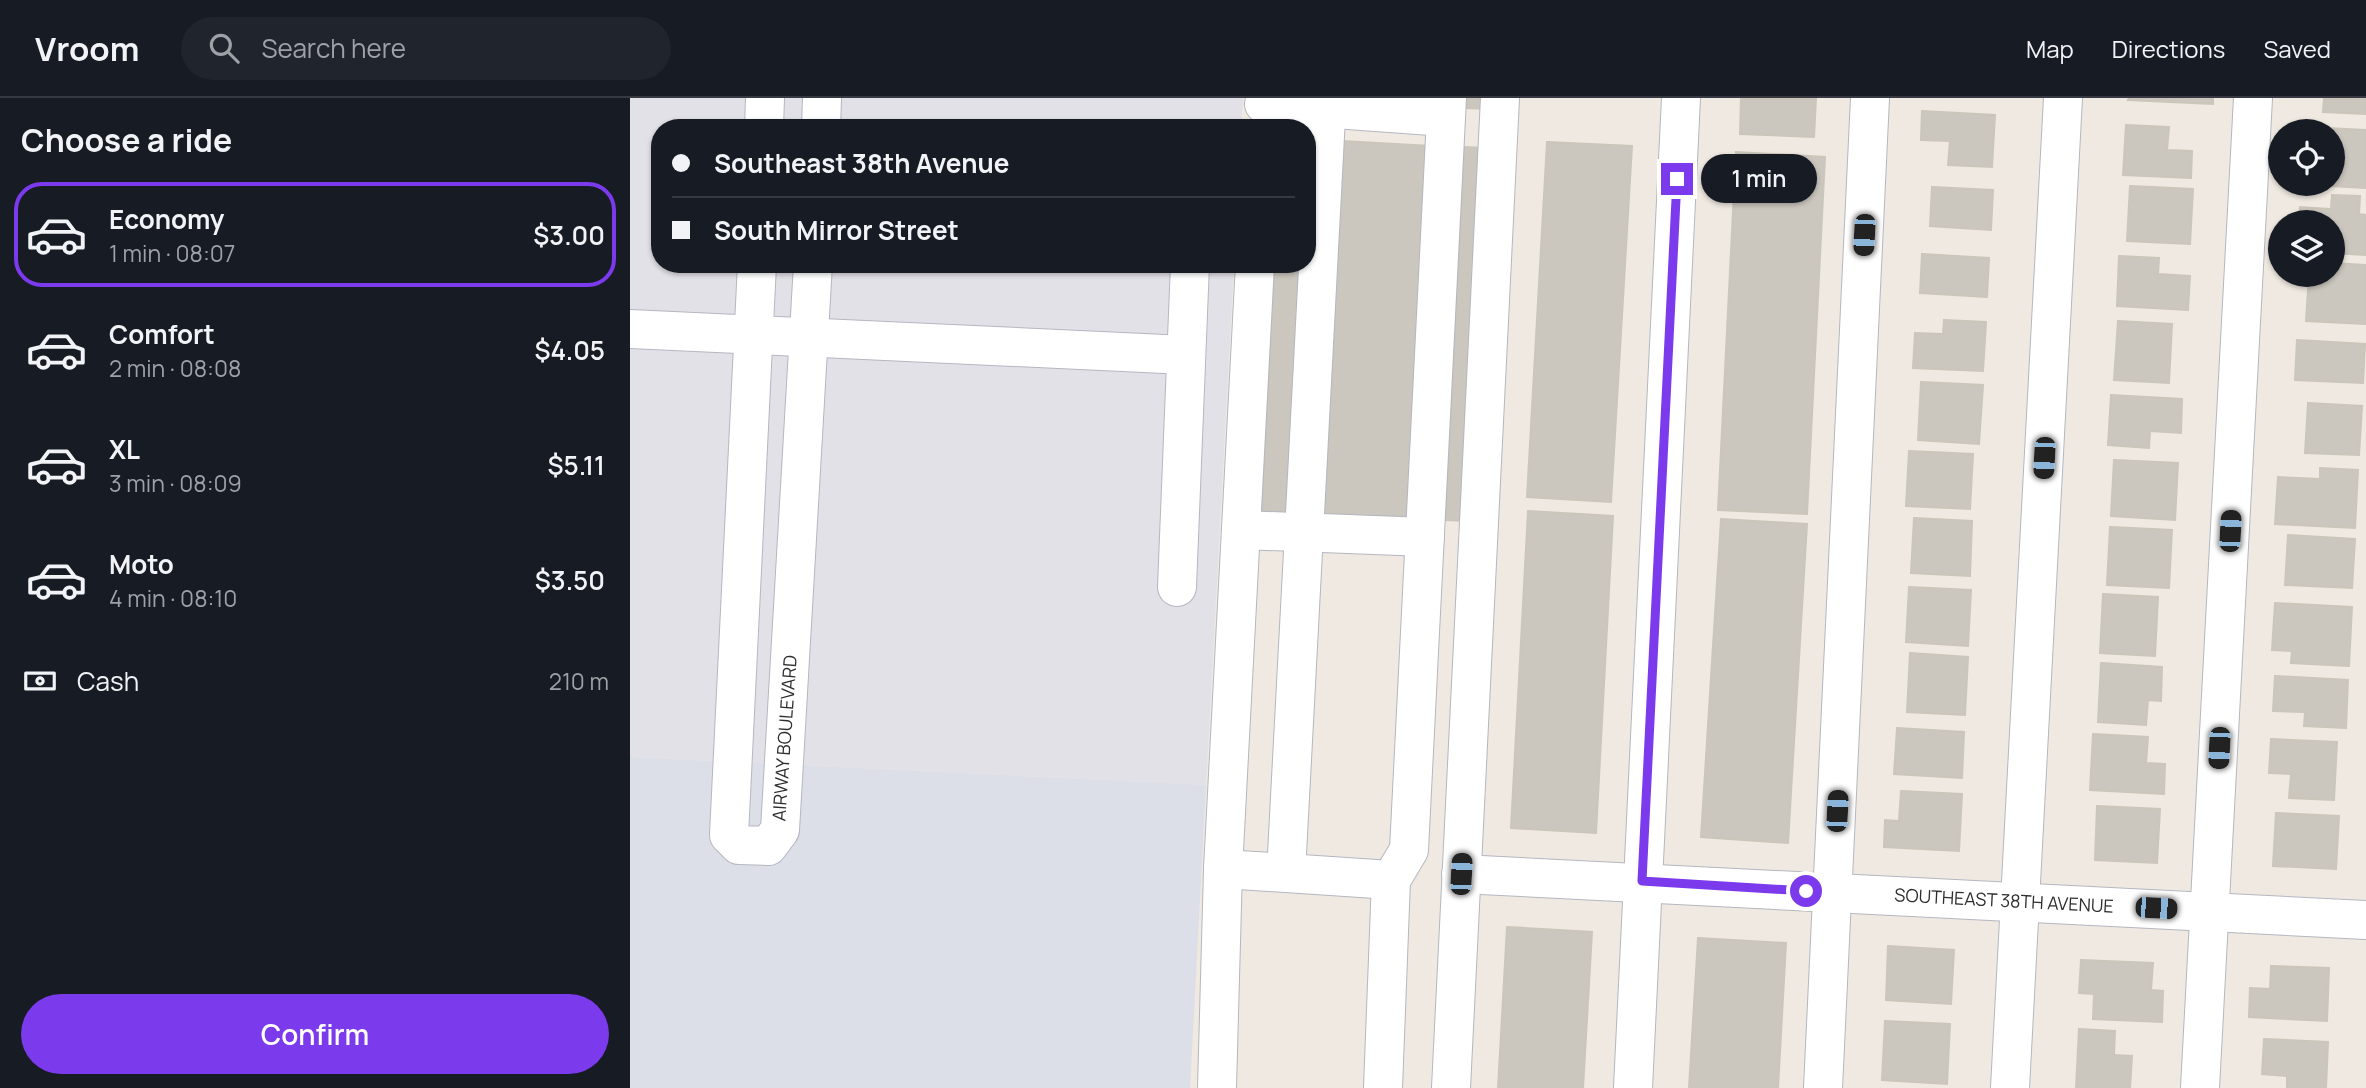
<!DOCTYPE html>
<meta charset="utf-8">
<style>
body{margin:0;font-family:Manrope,sans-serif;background:#20242c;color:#f1f3f6;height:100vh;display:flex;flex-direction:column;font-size:26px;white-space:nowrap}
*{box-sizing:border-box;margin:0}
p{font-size:23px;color:#9ea1a6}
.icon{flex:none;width:38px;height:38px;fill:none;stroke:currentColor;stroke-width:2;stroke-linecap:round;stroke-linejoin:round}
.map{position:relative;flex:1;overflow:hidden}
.sheet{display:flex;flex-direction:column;background:#171b24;width:630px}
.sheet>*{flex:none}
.banner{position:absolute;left:21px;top:21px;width:665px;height:154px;border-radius:28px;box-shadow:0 2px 5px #0004;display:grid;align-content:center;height:154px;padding:0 21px;background:#171b24}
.fabs{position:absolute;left:1638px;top:21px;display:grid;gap:14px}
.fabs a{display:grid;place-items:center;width:77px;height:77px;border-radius:50%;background:#171b24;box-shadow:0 2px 5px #0004;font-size:35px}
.end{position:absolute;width:32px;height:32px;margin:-16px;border:9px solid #7c3aed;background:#fff;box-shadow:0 0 0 4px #fff}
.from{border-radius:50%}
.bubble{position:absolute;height:49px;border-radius:24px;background:#171b24;box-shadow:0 2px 5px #0004;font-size:23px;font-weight:600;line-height:49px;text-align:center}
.car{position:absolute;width:21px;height:42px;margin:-21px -10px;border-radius:9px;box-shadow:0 0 5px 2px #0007;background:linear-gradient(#222 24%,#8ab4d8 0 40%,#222 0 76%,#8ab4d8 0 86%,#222 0)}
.banner b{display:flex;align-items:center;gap:24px;height:66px;font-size:26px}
.banner b+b{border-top:2px solid #363941}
.banner i{width:18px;height:18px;background:#f1f3f6}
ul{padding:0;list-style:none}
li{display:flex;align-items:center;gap:21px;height:105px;margin:0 14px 10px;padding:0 7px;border:4px solid transparent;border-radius:28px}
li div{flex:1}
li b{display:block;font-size:26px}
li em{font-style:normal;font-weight:600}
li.active{border-color:#7c3aed}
li>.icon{width:63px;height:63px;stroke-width:1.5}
h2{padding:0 21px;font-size:32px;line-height:84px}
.pay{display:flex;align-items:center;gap:18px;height:77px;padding:0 21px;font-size:26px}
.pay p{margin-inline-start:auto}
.cta{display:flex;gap:14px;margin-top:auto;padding:14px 21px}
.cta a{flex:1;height:80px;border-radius:42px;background:#7c3aed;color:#fff;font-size:28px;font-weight:600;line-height:80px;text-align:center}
header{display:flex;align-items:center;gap:42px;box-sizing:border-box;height:98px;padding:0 35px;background:#171b24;border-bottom:2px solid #363941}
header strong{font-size:33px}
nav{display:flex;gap:38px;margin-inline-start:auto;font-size:24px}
.search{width:490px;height:63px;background:#20242c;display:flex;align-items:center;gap:18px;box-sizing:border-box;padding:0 24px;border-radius:38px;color:#9ea1a6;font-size:26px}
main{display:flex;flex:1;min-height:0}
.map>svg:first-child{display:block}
.industrial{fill:#e3e1e8}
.airport{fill:#dcdee8}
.building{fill:#cbc7bf;stroke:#cbc5ba;stroke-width:2}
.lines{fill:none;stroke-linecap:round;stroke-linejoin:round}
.minor-casing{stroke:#b4b7c1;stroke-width:40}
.minor{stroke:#fff;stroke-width:38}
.route{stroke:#7c3aed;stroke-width:9}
.labels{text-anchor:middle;stroke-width:5;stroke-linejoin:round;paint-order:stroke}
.street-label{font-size:18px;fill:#2e2e2e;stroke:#fff}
</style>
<header>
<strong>Vroom</strong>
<div class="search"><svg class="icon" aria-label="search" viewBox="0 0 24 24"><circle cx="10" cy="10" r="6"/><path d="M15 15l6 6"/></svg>Search here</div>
<nav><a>Map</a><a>Directions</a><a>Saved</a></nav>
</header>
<main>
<section class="sheet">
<h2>Choose a ride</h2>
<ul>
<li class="active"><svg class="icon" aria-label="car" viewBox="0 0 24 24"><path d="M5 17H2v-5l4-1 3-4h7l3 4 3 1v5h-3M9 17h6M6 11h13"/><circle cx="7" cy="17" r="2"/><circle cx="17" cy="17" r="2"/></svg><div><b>Economy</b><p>1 min · 08:07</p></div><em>$3.00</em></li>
<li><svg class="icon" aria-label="car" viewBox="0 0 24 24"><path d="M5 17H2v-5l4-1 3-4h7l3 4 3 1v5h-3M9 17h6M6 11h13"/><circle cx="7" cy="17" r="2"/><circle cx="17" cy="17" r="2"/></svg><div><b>Comfort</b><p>2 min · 08:08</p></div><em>$4.05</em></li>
<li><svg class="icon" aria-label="car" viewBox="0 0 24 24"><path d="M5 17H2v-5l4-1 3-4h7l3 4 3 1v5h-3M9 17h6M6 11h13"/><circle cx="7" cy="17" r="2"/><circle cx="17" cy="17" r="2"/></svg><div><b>XL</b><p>3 min · 08:09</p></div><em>$5.11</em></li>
<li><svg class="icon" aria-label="car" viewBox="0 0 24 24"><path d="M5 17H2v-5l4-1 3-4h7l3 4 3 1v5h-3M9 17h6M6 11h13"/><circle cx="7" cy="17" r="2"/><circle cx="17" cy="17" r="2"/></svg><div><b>Moto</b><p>4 min · 08:10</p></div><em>$3.50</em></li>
</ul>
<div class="pay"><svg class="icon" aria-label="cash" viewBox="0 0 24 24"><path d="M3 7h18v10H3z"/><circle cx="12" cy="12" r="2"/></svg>Cash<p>210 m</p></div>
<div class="cta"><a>Confirm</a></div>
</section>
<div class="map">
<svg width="1736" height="990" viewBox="0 0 1736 990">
<rect width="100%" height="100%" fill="#efe9e1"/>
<!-- industrial -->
<polygon class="industrial" points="0,0 613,0 611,30 30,30 30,166 604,166 576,687 0,659"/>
<!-- airport -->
<polygon class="airport" points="0,659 576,687 560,990 0,990"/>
<!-- building -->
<g class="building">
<polygon points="837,0 858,0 857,11 837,10"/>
<polygon points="1111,0 1186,0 1184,39 1110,36"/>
<polygon points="1499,0 1583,0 1583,6 1498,2"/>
<polygon points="1694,0 1736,0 1736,16 1693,14"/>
<polygon points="1292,13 1365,17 1362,69 1318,67 1320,43 1291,42"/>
<polygon points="1496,27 1539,29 1537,52 1562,53 1561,80 1493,77"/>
<polygon points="1676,29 1736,32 1736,90 1699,88 1703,86 1703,33 1675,33"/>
<polygon points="712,43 800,48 781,422 692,417"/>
<polygon points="917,44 1002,48 981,404 897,399"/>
<polygon points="834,49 856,50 838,423 816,422"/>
<polygon points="1106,54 1195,59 1177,416 1088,412"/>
<polygon points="1500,88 1563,91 1560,146 1497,143"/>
<polygon points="1302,89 1363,92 1361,132 1300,128"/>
<polygon points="1702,97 1730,98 1729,116 1736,117 1736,157 1703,155 1703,124 1669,124 1670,109 1701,111"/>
<polygon points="1292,156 1359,160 1357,199 1290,195"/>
<polygon points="1489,158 1529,160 1528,176 1560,178 1558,212 1487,208"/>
<polygon points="1703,165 1736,167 1736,226 1676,223 1679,177 1703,177"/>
<polygon points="330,166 456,166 455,172"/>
<polygon points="644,166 677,166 665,417 632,415"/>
<polygon points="1314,222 1356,224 1353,273 1283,270 1285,235 1313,236"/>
<polygon points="1488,223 1542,226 1539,285 1484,282"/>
<polygon points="1667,242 1735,246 1733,285 1665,282"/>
<polygon points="1291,284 1353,287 1349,346 1288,342"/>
<polygon points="1481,297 1552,301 1551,335 1520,333 1519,350 1478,347"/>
<polygon points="1678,305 1732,308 1729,357 1675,355"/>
<polygon points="1279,353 1343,356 1340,411 1276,408"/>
<polygon points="1484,362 1548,365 1545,422 1481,418"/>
<polygon points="1690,370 1728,372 1725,430 1645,426 1648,379 1690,381"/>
<polygon points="898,413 983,418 966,735 881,730"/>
<polygon points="1284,420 1342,423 1340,478 1281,475"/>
<polygon points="1091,421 1177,426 1158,745 1071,739"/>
<polygon points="1480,429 1542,432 1539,490 1477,487"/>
<polygon points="1658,437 1725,441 1722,490 1655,487"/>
<polygon points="1279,489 1341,492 1338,548 1276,544"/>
<polygon points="1473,496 1528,499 1525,558 1470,555"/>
<polygon points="1645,505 1722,509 1719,568 1661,565 1662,553 1642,552"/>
<polygon points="1280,555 1338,559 1335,617 1277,614"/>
<polygon points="1471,565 1532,569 1531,603 1518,602 1516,627 1468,624"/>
<polygon points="1645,578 1718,582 1716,630 1674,628 1675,614 1643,613"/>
<polygon points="1267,630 1334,634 1332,680 1264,676"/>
<polygon points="1463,636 1518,639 1516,665 1535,666 1534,696 1460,692"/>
<polygon points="1641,641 1707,644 1704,702 1659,700 1661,676 1639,675"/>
<polygon points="1271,693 1332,696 1329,753 1254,749 1255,722 1269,723"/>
<polygon points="1467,708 1530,711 1527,765 1465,762"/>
<polygon points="1646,715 1709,718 1706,771 1643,768"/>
<polygon points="877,829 962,834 953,990 868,990"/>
<polygon points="1068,840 1156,845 1148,990 1059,990"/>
<polygon points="1258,848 1324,852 1321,906 1256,902"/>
<polygon points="1451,862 1523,865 1521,892 1533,893 1532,924 1463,921 1464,896 1449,895"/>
<polygon points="1641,868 1699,870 1697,923 1619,919 1620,890 1640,891"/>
<polygon points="1255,923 1320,926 1317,986 1252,982"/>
<polygon points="1449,931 1485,933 1484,957 1502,958 1500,990 1446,990"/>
<polygon points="1634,941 1698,944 1696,990 1657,990 1657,978 1632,976"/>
</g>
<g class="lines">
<defs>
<g id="minor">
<polyline points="697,0 656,775 761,782"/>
<polyline points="634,6 816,19"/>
<polyline points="134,30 135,0"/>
<polyline points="191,30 192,0"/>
<polyline points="127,166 99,737 109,747 138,748 150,732 183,166"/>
<polyline points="0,231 556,257"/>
<polyline points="611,432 795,439"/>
<polyline points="547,489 560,166"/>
<polyline points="593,771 656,775"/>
<polyline points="831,776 1736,822"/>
<polyline points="587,990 593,771 625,166"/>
<polyline points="753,990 761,782 779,752 817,0"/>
<polyline points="821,990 870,0"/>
<polyline points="1003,990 1051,0"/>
<polyline points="1193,990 1240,0"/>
<polyline points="1380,990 1433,0"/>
<polyline points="1570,990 1623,0"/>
</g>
</defs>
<!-- minor casing -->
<use href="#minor" class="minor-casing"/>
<!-- minor -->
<use href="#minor" class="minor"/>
</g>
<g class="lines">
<!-- route -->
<polyline class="route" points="1047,81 1012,783 1176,793"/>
</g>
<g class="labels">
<!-- street labels -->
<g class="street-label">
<text transform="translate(155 640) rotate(-86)" y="6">AIRWAY BOULEVARD</text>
<text transform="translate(1374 803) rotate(3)" y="6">SOUTHEAST 38TH AVENUE</text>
</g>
</g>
</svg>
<div class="fabs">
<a><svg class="icon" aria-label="locate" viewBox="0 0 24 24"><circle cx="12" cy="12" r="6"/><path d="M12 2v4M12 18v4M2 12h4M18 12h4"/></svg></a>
<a><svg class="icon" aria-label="layers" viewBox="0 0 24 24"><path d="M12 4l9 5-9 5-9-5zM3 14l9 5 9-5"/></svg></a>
</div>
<i class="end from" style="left:1176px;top:793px"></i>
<i class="end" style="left:1047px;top:81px"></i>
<div class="bubble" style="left:1071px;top:56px;width:116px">1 min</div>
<i class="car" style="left:1234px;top:137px;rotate:183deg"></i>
<i class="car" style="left:1414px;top:360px;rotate:183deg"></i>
<i class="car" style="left:1600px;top:433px;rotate:3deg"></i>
<i class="car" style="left:1589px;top:650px;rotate:183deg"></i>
<i class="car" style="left:1207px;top:713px;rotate:3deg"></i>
<i class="car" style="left:831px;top:776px;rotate:3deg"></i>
<i class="car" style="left:1526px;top:810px;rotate:93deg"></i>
<div class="banner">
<b><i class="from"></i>Southeast 38th Avenue</b>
<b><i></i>South Mirror Street</b>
</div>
</div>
</main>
